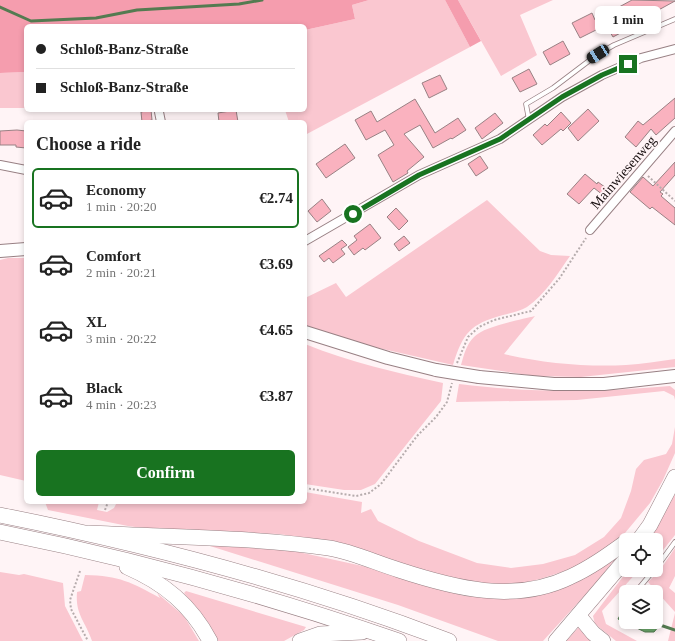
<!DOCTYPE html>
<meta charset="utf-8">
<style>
body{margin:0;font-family:Georgia,serif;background:#f6f6f6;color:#222;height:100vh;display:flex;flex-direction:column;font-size:15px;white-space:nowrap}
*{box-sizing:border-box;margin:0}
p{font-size:13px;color:#767676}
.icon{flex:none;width:22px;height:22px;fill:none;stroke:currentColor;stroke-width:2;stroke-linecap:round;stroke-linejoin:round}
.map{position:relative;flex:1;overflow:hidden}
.details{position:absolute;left:24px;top:120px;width:283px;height:384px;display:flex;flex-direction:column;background:#fff;border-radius:6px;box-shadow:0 2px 6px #0003}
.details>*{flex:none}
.banner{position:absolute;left:24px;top:24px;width:283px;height:88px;border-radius:6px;box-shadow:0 2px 6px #0003;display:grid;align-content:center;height:88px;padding:0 12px;background:#fff}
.controls{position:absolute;left:619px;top:533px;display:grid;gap:8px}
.controls a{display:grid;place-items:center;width:44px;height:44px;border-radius:6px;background:#fff;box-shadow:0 2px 6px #0003;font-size:20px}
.end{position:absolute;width:18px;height:18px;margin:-9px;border:5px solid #187320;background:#fff;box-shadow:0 0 0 2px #fff}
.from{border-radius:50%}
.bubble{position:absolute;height:28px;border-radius:6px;background:#fff;box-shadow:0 2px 6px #0003;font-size:13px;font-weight:800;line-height:28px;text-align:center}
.car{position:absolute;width:12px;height:24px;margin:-12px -6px;border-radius:5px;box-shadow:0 0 3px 1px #0007;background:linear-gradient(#222 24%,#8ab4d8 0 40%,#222 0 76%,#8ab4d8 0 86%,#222 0)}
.banner b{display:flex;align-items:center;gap:14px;height:38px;font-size:15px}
.banner b+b{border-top:1px solid #e0e0e0}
.banner i{width:10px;height:10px;background:#222}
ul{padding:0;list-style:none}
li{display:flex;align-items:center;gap:12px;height:60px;margin:0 8px 6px;padding:0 4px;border:2px solid transparent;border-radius:6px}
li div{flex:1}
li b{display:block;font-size:15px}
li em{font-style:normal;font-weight:800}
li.active{border-color:#187320}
li>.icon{width:36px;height:36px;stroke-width:1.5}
h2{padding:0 12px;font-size:18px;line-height:48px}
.button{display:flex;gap:8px;margin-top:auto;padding:8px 12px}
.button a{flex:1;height:46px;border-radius:6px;background:#187320;color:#fff;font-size:16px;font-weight:800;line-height:46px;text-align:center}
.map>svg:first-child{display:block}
.green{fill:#fac7d0}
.forest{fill:#f59dae}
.water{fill:#6da96c;stroke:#547b51}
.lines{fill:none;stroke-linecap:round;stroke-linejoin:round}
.stream{stroke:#547b51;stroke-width:3}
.building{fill:#fab2bf;stroke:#998184}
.lane-casing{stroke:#988084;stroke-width:5.5}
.street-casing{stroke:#988084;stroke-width:10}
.secondary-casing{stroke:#988084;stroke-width:14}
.highway-casing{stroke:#988084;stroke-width:16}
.path{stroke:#b6acad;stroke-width:2;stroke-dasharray:2 2;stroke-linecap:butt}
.lane{stroke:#fff;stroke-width:4}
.street{stroke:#fff;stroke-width:8}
.secondary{stroke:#fff;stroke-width:12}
.highway{stroke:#fff;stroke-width:15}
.secondary-bridge-casing{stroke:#988084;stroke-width:14;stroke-linecap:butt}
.secondary-bridge{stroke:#fff;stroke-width:12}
.route{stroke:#187320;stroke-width:5}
.labels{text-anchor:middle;stroke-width:4;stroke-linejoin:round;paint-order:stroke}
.street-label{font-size:14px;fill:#191011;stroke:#fff4f6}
</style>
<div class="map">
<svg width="675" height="641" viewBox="0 0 675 641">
<rect width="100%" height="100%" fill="#fff4f6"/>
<!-- green -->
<g class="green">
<polygon points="369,0 445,0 470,47 305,135 305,122 289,122 285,110 305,110 305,30 355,19 352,5"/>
<polygon points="458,0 553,0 520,15 537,55 501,76"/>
<polygon points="26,72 26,108 0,108 0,73"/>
<path d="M487,200L540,251L551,255L570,256C558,273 545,295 527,307C520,311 511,313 503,315C470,324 463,333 453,365L361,344L305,325V298L336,283L346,297Z"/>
<polygon points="8,258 26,258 26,481 0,475 0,260"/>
<path d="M535,316L504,354C543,363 585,367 626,365C642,364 659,361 675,359V367L581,377L535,376L461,365C464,355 466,345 474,337C484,326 520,320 535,316Z"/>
<path d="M305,344C352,363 394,372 443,383L441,401L375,484L361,490H344L305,484Z"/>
<path d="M459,384C532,393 597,392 670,386L675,390V400L674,396L664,391L577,400L456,402Z"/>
<polygon points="675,427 675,453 663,480 650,503 625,533 597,555 568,570 540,579 515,585 451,581 335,544 280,534 163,531 128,526 48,510 45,502 99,502 97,510 107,512 114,508 117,502 305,502 305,492 362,502 361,513 371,509 378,521 419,541 477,563 511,568 543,564 575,555 604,537 621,518 631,491 636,469 644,460 666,454 672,444"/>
<polygon points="675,494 675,535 656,559 656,540 648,540"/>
<polygon points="210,546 256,546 294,551 367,567 464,596 487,597 615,559 596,583 543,641 498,641 398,605"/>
<polygon points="675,548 675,576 669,588 675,593 675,612 648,582 660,570"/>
<polygon points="628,570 647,570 641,577 638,571 602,611 606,624 637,641 616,641 595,624 593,616"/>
<polygon points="0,572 19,575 24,574 63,583 65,606 83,641 0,641"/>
<path d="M85,575C120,576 131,582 160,598L157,593L184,616L199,641H92C86,622 75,615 77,592L81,591Z"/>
<polygon points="186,591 306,627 304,630 284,641 217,641 209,624 184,593"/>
<polygon points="675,613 675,641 668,641"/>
<polygon points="579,627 595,641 566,641"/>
</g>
<!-- forest -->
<g class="forest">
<polygon points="0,0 369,0 352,5 355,19 305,30 305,26 26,26 26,72 0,73"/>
<polygon points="445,0 458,0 481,41 470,47"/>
</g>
<!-- water -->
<polygon class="water" points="626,604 626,622 656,622 656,611 661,615 660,625 654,632 645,632 618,619"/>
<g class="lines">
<!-- stream -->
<g class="stream">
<polyline points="0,7 31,21 96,18 137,10 239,4 262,0"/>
<polyline points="660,625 675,630"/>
</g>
</g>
<!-- building -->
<g class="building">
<polygon points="632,0 675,1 642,19 640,15 623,24 626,30 613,37 606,25 580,38 572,23 592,13 595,20"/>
<polygon points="563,41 570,54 550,65 543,52"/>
<polygon points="529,69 537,84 520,92 512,78"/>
<polygon points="440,75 447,89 429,98 422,83"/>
<polygon points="675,98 675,118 656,135 651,129 636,147 625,137 638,121 643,125"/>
<polygon points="415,99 435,133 458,118 466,130 452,139 451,138 433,148 420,125 404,134 424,157 407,171 408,173 393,182 378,155 394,145 385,130 366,140 355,120 371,111 377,122"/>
<polygon points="588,109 599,121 578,141 568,128"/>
<polygon points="151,110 152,120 142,122 141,112"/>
<polygon points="236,110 238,122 219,122 218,113"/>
<polygon points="561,112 571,123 563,131 561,129 542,145 533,135 545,124 547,126"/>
<polygon points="495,113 503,123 482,139 475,128"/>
<polygon points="17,130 26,131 26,148 16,147 16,145 0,145 0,131"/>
<polygon points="345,144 355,158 326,178 316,164"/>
<polygon points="480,156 488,168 476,176 468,164"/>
<polygon points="675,162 675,175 660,192 663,194 661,196 675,208 675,225 652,207 650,209 630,192 643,177 653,186"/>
<polygon points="585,174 597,184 598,182 613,193 608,199 594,188 579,204 567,194"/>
<polygon points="322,199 331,211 317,222 308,211"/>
<polygon points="396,208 408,221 399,230 387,217"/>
<polygon points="370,224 381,238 365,250 363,248 354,255 348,247 357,240 354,236"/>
<polygon points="404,236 410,243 399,251 394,244"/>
<polygon points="342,240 347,245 341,249 345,254 333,263 329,258 324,262 319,256"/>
</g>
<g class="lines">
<defs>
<g id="lane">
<polyline points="529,120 526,104 553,88 598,54 614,45 675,19"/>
<polyline points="656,568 675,542"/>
<polyline points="639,588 654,570"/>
</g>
<g id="street">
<polyline points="159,112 161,122"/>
<polyline points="0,165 26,170"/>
<polyline points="590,230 675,131"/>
<polyline points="305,241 419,175 500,139 562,97 602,75 641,58 675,49"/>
</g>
<g id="secondary">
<polyline points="0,251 26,249"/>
<polyline points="305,332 388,358 436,370"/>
<polyline points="479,377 554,384 604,384 675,376"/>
</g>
<g id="highway">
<path d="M0,515C150,545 306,586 449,641"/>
<path d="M0,532C135,559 268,596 399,641"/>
<path d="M88,533C168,537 250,537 329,548C353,552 376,563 399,570C454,588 514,604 570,577C590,568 608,555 626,542"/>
<polyline points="639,540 650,525 675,477"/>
<path d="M127,567C164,583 191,605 210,641"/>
<polyline points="579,616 593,633 603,641"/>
<polyline points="300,641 320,634 362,632"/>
<polyline points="556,641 626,559"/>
</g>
</defs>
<!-- lane casing -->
<use href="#lane" class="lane-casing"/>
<!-- street casing -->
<use href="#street" class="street-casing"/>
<!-- secondary casing -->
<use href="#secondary" class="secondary-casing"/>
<!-- highway casing -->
<use href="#highway" class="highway-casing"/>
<!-- path -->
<g class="path">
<polyline points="648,176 675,201"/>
<polyline points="457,363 468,337 479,327 494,320 531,311 559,279 586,238"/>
<polyline points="305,488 356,496 369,493 381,484 417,436 436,417 447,402 452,383"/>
<polyline points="105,510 108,502"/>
<polyline points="80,571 70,600 71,609 88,641"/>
</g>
<!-- lane -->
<use href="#lane" class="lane"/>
<!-- street -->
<use href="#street" class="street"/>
<!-- secondary -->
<use href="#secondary" class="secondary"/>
<!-- highway -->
<use href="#highway" class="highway"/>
<defs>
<polyline id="secondary-bridge" points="436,370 479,377"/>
</defs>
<!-- secondary-bridge casing -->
<use href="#secondary-bridge" class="secondary-bridge-casing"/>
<!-- secondary-bridge -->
<use href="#secondary-bridge" class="secondary-bridge"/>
</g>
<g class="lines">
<!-- route -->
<polyline class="route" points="353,214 419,175 500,139 562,97 602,75 628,64"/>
</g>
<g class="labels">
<!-- street labels -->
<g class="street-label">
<text transform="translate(623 172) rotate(-49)" y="5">Mainwiesenweg</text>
</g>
</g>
</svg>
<div class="controls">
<a><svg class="icon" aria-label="locate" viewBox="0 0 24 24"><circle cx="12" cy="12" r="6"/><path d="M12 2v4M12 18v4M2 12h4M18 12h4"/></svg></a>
<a><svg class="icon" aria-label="layers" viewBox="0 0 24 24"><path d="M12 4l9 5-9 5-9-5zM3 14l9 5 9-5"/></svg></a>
</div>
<i class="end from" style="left:353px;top:214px"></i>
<i class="end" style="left:628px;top:64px"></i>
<div class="bubble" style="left:595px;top:6px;width:66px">1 min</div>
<i class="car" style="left:598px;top:54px;rotate:238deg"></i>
<div class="banner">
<b><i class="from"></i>Schloß-Banz-Straße</b>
<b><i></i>Schloß-Banz-Straße</b>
</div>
<section class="details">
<h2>Choose a ride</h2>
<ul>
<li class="active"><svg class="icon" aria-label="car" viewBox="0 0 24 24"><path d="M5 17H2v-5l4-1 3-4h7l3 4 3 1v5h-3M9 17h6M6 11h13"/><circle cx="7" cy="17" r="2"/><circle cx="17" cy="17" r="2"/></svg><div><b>Economy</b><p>1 min · 20:20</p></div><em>€2.74</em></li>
<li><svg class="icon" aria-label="car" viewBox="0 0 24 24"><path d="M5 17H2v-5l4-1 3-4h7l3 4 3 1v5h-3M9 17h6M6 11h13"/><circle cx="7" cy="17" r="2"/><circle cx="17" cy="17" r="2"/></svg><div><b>Comfort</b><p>2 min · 20:21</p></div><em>€3.69</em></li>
<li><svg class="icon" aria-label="car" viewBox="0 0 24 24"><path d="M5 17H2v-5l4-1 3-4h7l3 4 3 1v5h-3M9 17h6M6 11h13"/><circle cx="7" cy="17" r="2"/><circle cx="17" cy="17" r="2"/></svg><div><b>XL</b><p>3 min · 20:22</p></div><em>€4.65</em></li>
<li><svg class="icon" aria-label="car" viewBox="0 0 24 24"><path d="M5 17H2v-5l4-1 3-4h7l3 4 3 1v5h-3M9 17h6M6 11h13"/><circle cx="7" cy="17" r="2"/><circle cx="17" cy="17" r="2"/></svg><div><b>Black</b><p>4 min · 20:23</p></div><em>€3.87</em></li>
</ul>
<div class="button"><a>Confirm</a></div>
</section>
</div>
